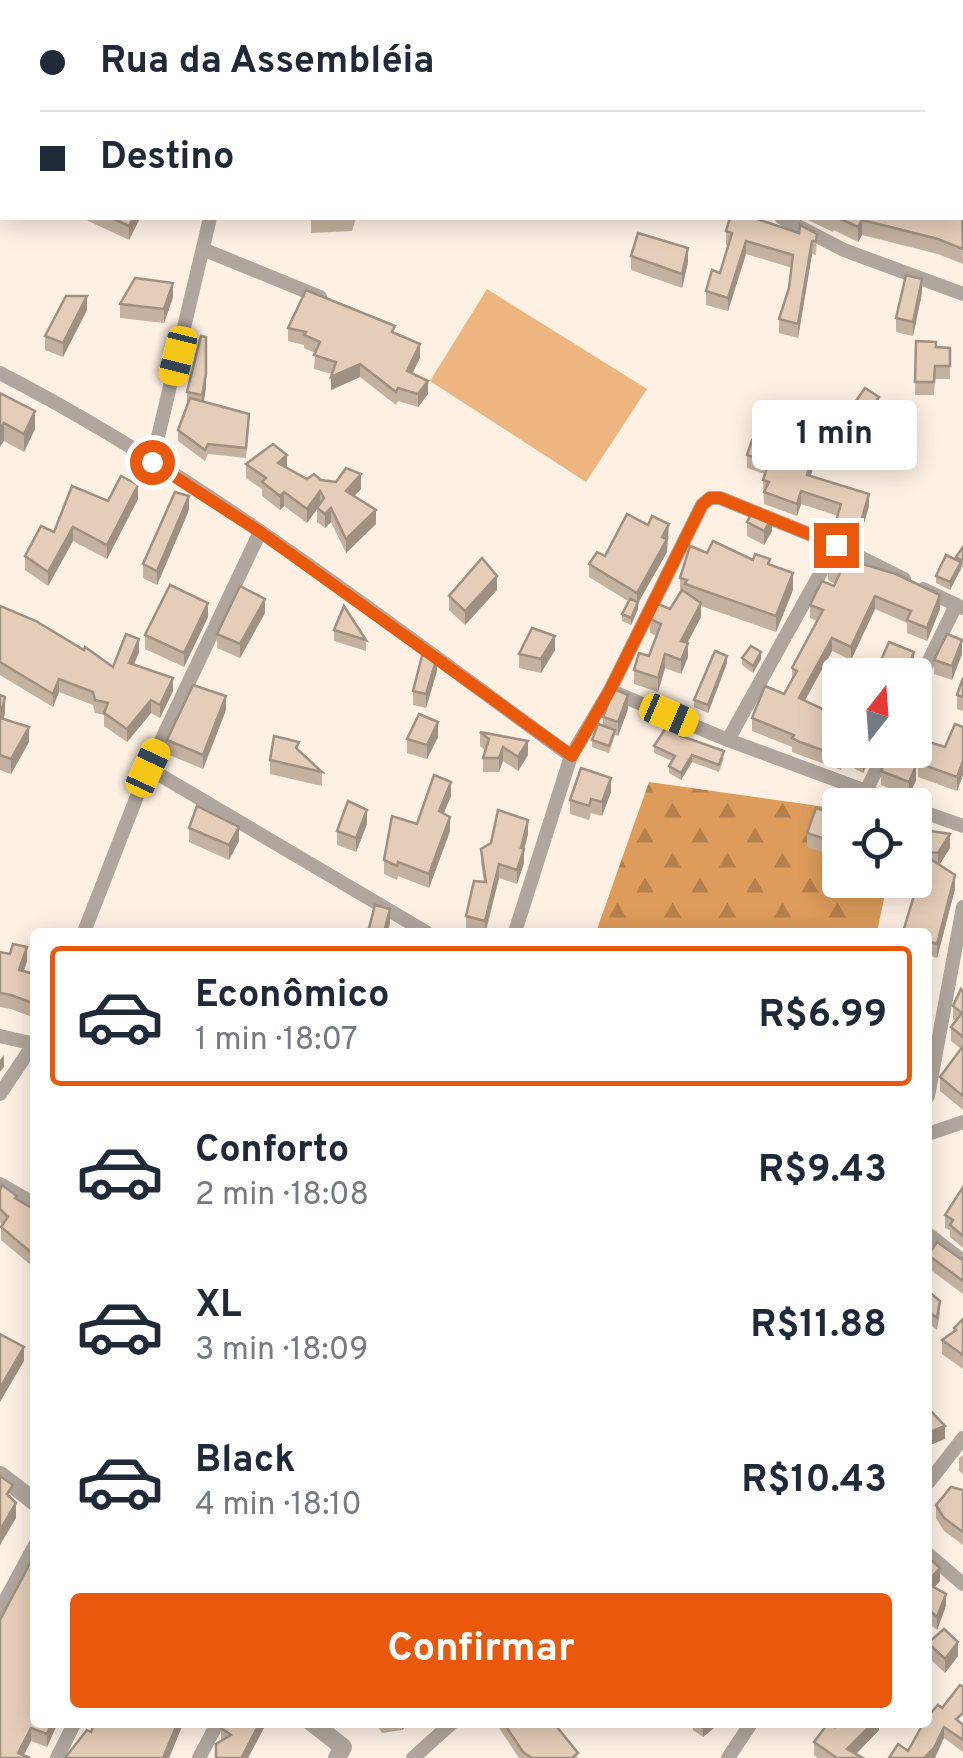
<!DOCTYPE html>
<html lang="pt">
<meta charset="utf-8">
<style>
body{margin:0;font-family:Overpass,sans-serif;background:#f6f6f7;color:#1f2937;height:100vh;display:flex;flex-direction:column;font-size:38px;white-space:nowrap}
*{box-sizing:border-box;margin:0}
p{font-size:32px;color:#747a83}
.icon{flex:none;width:55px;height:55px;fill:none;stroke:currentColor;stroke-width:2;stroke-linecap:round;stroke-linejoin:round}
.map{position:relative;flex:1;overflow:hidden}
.side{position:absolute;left:30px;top:928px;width:902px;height:800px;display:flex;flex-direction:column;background:#fff;border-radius:10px;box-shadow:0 5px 25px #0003}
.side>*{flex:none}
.hud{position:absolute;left:0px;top:0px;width:965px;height:220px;box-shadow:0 5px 25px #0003;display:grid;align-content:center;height:220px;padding:0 40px;background:#fff}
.needle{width:65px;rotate:17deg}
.fabs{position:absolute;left:822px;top:658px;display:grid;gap:20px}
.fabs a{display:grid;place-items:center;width:110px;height:110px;border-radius:10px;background:#fff;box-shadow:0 5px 25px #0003;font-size:50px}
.end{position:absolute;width:45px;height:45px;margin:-22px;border:12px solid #ea580c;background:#fff;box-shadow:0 0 0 5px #fff}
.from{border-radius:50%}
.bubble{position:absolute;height:70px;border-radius:10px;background:#fff;box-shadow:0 5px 25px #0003;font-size:32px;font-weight:700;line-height:70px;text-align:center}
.car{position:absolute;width:30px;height:60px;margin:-30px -15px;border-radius:12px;box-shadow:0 0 8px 2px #0007;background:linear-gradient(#f5c518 24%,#345 0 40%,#f5c518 0 76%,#345 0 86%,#f5c518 0)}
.hud b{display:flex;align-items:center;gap:35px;height:95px;font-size:38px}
.hud b+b{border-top:2px solid #e0e1e3}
.hud i{width:25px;height:25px;background:#1f2937}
ul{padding:18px 0 0;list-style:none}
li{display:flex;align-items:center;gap:30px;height:140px;margin:0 20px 15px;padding:0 20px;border:5px solid transparent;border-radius:10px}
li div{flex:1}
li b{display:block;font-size:38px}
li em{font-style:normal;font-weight:700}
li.on{border-color:#ea580c}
li>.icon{width:90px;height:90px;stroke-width:1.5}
.button{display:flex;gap:20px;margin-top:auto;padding:20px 40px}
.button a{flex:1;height:115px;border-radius:10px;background:#ea580c;color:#fff;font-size:40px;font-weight:700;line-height:115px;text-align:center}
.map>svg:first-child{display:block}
.grass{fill:#edb680}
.forest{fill:url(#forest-firs)}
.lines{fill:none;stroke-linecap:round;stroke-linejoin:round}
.minor{stroke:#b0a69d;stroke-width:14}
.tertiary{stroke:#b0a69d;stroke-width:18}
.wall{fill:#c5b19f}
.shaded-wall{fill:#a09082}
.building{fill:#e5ceb9;stroke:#a09082;stroke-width:2.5}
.route{stroke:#ea580c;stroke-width:12}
</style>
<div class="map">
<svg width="963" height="1758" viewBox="0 0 963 1758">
<defs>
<pattern id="forest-firs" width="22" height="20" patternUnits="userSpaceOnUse" patternTransform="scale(2.5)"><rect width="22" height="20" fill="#dd9c5b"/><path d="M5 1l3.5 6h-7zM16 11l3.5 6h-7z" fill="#b5804c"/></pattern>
</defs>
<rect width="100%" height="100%" fill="#fef0e3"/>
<!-- grass -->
<polygon class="grass" points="487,289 647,389 586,482 430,381"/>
<!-- forest -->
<polygon class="forest" points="649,782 840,809 840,880 888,880 877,932 596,932"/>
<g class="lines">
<!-- minor -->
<g class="minor">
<polyline points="88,2 88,0"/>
<polyline points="731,2 732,0"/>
<polyline points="0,165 2,169"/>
<polyline points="0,205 2,200"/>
<polyline points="782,218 844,250 963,294"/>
<polyline points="205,250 320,297"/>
<path d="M0,373C204,478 386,622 571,756"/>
<polyline points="152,462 210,218"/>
<polyline points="923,589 963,608"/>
<polyline points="915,689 956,605"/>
<polyline points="611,691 728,740 904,805"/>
<polyline points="728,740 836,545"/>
<polyline points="148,768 426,932"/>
<polyline points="866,791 886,750"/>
<polyline points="915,809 963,826"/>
<polyline points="84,932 148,768 260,532"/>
<polyline points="515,932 571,756 610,690 702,505 710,498 720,498 836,545 904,579"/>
<polyline points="0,1036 35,1044"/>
<polyline points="0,1094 35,1042"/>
<polyline points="928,1096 963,907"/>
<polyline points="928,1134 963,1122"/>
<polyline points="0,1184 35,1204"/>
<polyline points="928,1234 963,1261"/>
<polyline points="928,1483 963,1438"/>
<polyline points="928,1554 963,1584"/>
<polyline points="0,1610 35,1545"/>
<polyline points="57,1758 75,1722"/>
<polyline points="199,1758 218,1722"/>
<polyline points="413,1758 453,1722"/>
<polyline points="728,1758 752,1722"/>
</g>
<!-- tertiary -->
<g class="tertiary">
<polyline points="0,1475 35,1502"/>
<polyline points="311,1722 343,1747 337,1758"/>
</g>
</g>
<!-- wall -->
<g class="wall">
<polygon points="102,0 169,0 168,2 102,2"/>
<polygon points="962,205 963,264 938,254 862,235 858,242 834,230 833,232 808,220 808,218 962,218"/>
<polygon points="82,218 140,218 129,240"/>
<polygon points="311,218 356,218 352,231 311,233"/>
<polygon points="726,231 817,234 816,255 812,254 798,338 779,333 779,319 789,288 792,268 746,254 728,311 706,305 706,291 720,273 729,246 726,245"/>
<polygon points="631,256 688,262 682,288 631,270"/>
<polygon points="922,293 913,336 896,332 896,318"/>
<polygon points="173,297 164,323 120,318 120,304"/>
<polygon points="87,310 63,357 45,350 45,336"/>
<polygon points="288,328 395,333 420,358 412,374 428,394 418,407 398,401 396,405 360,377 331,390 332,374 314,369 315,353 304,348 304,345 288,341"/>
<polygon points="916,341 936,347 950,348 950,379 935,379 934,395 915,395"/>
<polygon points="206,388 204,402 249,425 246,458 208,454 205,461 178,441 178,430 187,406 187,392"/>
<polygon points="0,393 35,429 24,452 4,441"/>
<polygon points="879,411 861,437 847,428 847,414"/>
<polygon points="747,455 815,463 810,476 869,506 858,544 836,533 838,516 801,504 797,516 764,504 763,480 765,474 747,468"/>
<polygon points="246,464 287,468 307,479 321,480 361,489 354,496 376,524 346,553 331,522 325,528 317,522 317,509 307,523 284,506 280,510 262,496 262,489 246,478"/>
<polygon points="138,499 107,559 73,541 48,586 25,570 25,556 54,532 108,501"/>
<polygon points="189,510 157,585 143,578 143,564"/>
<polygon points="747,522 772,531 764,545 747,536"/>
<polygon points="669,536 667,541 667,552 638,603 638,609 631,625 622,621 622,614 628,601 589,577 589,564 605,556"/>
<polygon points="963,547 963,568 961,567 950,590 936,583 936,576 956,559"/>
<polygon points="707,553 770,564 793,590 776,632 701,606 701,617 687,643 688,657 681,674 665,668 658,692 634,684 634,670 649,656 657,636 650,633 650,619 670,609 680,594 680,578"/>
<polygon points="852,561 940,609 927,641 907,633 907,623 875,609 851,660 832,651 805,700 840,750 875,750 863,773 844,763 841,770 800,755 792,752 792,747 752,731 752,718 784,694 792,680 792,668 817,621 810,618 810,605 835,584 828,580 828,567"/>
<polygon points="497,590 465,625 449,610 449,596"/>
<polygon points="0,606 113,667 139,652 134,665 173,691 160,718 151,713 127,742 104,726 104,715 95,713 93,705 59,692 53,707 0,675"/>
<polygon points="265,613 240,658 217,648 217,634"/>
<polygon points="208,617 184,667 145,649 145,635"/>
<polygon points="334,630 366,640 366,651 334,641"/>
<polygon points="555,650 541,673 519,668 519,654"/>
<polygon points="962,654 952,680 934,674 934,660"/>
<polygon points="742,658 761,659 753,673 742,665"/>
<polygon points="727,663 708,713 694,707 694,700"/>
<polygon points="914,666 911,675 878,675 878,667"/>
<polygon points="437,671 426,708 413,705 413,691"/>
<polygon points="963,678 963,711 957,709 957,695"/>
<polygon points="0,695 5,712 4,719 29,742 11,774 0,770"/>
<polygon points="628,709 618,736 615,735 609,753 592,747 592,740 603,726 603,717"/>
<polygon points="226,710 203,769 167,754 167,740"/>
<polygon points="963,727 963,775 957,791 918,777 918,763 945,747"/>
<polygon points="480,732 528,755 518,771 503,761 499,772 483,772 483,758 485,750 480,746"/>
<polygon points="686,734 684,737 724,758 719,772 692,762 681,780 669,773 669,766 672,761 654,753 654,746"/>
<polygon points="438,737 427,759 407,753 407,739"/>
<polygon points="299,751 322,772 322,786 270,774 270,760"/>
<polygon points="881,771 916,780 909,796 881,785"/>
<polygon points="611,792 602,816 591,813 589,820 570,814 570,800"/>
<polygon points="451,796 443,813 450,831 429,888 398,876 397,880 384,874 384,860 417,824"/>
<polygon points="840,816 840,858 807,847 807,833"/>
<polygon points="367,824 356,852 337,845 337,831"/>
<polygon points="189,828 239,841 229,860 189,842"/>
<polygon points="528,834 524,850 524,863 517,884 499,878 486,932 475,932 466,930 466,916 484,882 481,863 481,849"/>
<polygon points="950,848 939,865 955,889 937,958 928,955 924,865 921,865 921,851"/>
<polygon points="0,952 27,961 24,971 35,974 35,1018 11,1009 0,1007"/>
<polygon points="963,991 963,1110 940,1091 940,1077 961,1049 951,1041 951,1027 955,1021 953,1019 953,1006"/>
<polygon points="963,1187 963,1248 950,1237 950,1230 945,1228 945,1215"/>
<polygon points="0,1190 35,1210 33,1267 1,1240 1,1227 2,1225 0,1222"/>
<polygon points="928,1255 963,1258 963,1294 928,1268"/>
<polygon points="928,1291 940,1313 937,1330 928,1323"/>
<polygon points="963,1319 963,1369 942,1354 942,1340 954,1332 954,1328"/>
<polygon points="35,1412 35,1434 31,1431 31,1418"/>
<polygon points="963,1455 963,1474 959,1471 959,1458"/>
<polygon points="963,1490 963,1545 944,1531 936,1518 936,1505"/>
<polygon points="928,1557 940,1581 934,1587 946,1606 937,1630 928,1622"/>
<polygon points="0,1620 57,1722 47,1747 31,1741 24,1755 0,1758"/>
<polygon points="928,1643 958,1656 945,1673 928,1657"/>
<polygon points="267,1722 248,1758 221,1741 221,1728"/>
<polygon points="375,1722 411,1722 402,1730 382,1733"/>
<polygon points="495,1722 553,1722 578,1758 519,1758"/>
<polygon points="693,1722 721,1722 703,1737 693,1730"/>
<polygon points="879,1722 879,1730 856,1754 863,1758 818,1758 814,1755 814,1742 835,1727"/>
<polygon points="924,1722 963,1725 963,1752 944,1738 908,1751"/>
</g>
<!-- shaded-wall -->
<g class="shaded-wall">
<polygon points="133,218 140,218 129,240 129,226"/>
<polygon points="862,220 862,235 858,242 858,227"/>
<polygon points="746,241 746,254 728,311 728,298"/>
<polygon points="812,241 812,254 798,338 798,324"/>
<polygon points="688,248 688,262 682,288 682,274"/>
<polygon points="922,279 922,293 913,336 913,322"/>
<polygon points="173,283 173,297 164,323 164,309"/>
<polygon points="87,296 87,310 63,357 63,343"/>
<polygon points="420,344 420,358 407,384 407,371"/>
<polygon points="360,364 360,377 331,390 331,377"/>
<polygon points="206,374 206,388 202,409 202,395"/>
<polygon points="428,381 428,394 418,407 418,394"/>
<polygon points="879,397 879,411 861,437 861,423"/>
<polygon points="35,411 35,429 24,452 24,434"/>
<polygon points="4,423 4,441 0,447 0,429"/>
<polygon points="815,450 815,463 807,487 807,475"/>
<polygon points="287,455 287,469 278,463"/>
<polygon points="361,474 361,489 346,505 346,491"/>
<polygon points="138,485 138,499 107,559 107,545"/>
<polygon points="320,491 320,505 307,523 307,509"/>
<polygon points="801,491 801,504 797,516 797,504"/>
<polygon points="284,492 284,506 280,510 280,496"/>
<polygon points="869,494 869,506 858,544 858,532"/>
<polygon points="189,496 189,510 157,585 157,571"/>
<polygon points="331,508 331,522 325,528 325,514"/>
<polygon points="376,510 376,524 346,553 346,539"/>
<polygon points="772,517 772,531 764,545 764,531"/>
<polygon points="669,524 667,552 638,603 638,609 631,625 631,618 637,606 637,593"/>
<polygon points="73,527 73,541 48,586 48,572"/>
<polygon points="961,562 961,569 950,590 950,582"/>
<polygon points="793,573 793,590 776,632 776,616"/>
<polygon points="497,576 497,590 465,625 465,611"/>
<polygon points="940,595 940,609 927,641 927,628"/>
<polygon points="875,596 875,609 851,660 851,647"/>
<polygon points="265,599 265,613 240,658 240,644"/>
<polygon points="208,603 208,617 184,667 184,653"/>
<polygon points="701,603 701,617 681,655 681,641"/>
<polygon points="555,636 555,650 541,673 541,659"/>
<polygon points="832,638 832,651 799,711 799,698"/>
<polygon points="139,639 139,652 129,676 129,663"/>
<polygon points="962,640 962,654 952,680 952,666"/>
<polygon points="688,643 688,657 681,674 681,660"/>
<polygon points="761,652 761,659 753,673 753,666"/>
<polygon points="914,652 914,666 911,675 905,675"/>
<polygon points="665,654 665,668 658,692 658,678"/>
<polygon points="727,656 727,663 708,713 708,705"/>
<polygon points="437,657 437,671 426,708 426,694"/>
<polygon points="173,678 173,691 160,718 160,705"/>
<polygon points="59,679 59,692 53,707 53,694"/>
<polygon points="628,695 628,709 618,736 618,722"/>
<polygon points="226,696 226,710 203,769 203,755"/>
<polygon points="5,697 5,712 0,733 0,718"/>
<polygon points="151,700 151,713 127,742 127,729"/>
<polygon points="438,722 438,737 427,759 427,745"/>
<polygon points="29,727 29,742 11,774 11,759"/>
<polygon points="528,741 528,755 518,771 518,757"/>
<polygon points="503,747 503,761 499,772 499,758"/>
<polygon points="868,750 875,750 863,773 863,759"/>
<polygon points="692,755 692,762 681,780 681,773"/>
<polygon points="963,761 963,775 957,791 957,777"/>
<polygon points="916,766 916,780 909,796 909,782"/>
<polygon points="611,778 611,792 602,816 602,802"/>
<polygon points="451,782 451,796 439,825 439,811"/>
<polygon points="367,810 367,824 356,852 356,838"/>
<polygon points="450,817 450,831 429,888 429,874"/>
<polygon points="528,820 528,834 524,850 524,863 517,884 517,870 521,848"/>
<polygon points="239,827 239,841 229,860 229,845"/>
<polygon points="950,834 950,848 938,867 938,853"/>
<polygon points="499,864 499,878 485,932 485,921"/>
<polygon points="955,875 955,889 937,958 937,944"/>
<polygon points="390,909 390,923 388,932 384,932"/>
<polygon points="27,947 27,961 19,984 19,970"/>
<polygon points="4,1055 4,1067 0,1072 0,1060"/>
<polygon points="24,1347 24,1361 0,1402 0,1388"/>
<polygon points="945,1426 945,1439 928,1446 928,1433"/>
<polygon points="16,1503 16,1518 0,1545 0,1530"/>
<polygon points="940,1568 940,1581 928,1594 928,1581"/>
<polygon points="946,1594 946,1606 937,1630 937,1617"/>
<polygon points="958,1642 958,1656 945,1673 945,1659"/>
<polygon points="52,1722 57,1722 57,1725 47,1747 47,1734"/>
<polygon points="178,1722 184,1722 169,1758 163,1758"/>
<polygon points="260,1722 267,1722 248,1758 242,1758"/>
<polygon points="402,1722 411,1722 402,1730"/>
<polygon points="710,1722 721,1722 703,1737 703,1728"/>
<polygon points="874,1722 879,1722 879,1730 852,1758 847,1749"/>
<polygon points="944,1727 944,1738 935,1758 924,1758"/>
<polygon points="31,1728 31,1741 22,1758 18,1753"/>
</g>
<!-- building -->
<g class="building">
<polygon points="18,0 64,0 63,2 17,2"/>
<polygon points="119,0 160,0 159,2 126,2"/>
<polygon points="277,0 330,0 330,2 276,2"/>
<polygon points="402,0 421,0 421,2 401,2"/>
<polygon points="572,0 596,0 595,2 572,2"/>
<polygon points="734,0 783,0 783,2 733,2"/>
<polygon points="962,205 963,249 938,239 862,220 858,227 839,218 962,218"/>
<polygon points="112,218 133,218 129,226"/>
<polygon points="730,218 754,218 799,233 800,225 817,234 816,241 812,241 798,324 779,319 789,288 793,255 746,241 728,298 706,291 712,270 720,273 732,233 726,231"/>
<polygon points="638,233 688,248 682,274 631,256"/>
<polygon points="906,275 922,279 913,322 896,318"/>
<polygon points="135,278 173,283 164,309 120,304"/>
<polygon points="306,290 395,326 392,332 420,344 407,371 428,381 418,394 398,388 396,392 360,364 331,377 336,362 314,355 320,342 304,335 306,332 288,328"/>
<polygon points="66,296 87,296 63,343 45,336"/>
<polygon points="201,336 206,337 206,374 202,395 187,392"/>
<polygon points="916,341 936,342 936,347 950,348 950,366 935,366 934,382 915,382"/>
<polygon points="865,388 879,397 861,423 847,414"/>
<polygon points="0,393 35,411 24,434 4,423 0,429"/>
<polygon points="190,398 249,414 246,448 208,444 205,450 178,430"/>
<polygon points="752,440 797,455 800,445 815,450 807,475 869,494 858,532 836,521 841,504 801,491 797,504 764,492 769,482 763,480 769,462 747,455"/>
<polygon points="273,444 287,455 278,463 307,479 314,474 321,480 336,482 346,468 361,474 346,491 376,510 346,539 331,508 325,514 317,508 324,498 320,491 307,509 284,492 280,496 262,482 266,478 246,464"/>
<polygon points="121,476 138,485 107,545 73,527 48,572 25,556 41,526 54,532 72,486 108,501"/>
<polygon points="175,492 189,496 157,571 143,564"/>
<polygon points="754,509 772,517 764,531 747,522"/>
<polygon points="627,514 648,525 652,516 669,524 662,537 667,539 637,593 589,564 597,552 605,556"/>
<polygon points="713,541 753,560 755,554 770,559 768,564 793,573 776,616 685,584 687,580 680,578 690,546 707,553"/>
<polygon points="840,546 852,552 849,560 896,574 940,595 927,628 907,620 911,611 875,596 851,647 832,638 799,698 833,714 840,702 840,750 844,750 841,757 800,742 792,738 794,735 752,718 765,686 784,694 797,671 792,668 823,610 810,605 822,581 834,586 840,573 828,567"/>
<polygon points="963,547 963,561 956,557"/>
<polygon points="946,555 961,562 950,582 936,576"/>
<polygon points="482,558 497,576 465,611 449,596"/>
<polygon points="170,585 208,603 184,653 145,635"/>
<polygon points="240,586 265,599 240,644 217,634"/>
<polygon points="682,590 701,603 681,641 688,643 681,660 665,654 658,678 634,670 639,653 649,656 661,624 650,619 658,604 670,609"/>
<polygon points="630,599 638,602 631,618 622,614"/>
<polygon points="0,606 36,621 84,650 85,647 113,667 126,634 139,639 129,663 173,678 160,705 151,700 127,729 104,713 108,703 95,700 93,692 59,679 53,694 0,662"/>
<polygon points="344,606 366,640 334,630"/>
<polygon points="532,628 555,636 541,659 519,654"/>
<polygon points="947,634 962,640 952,666 934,660"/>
<polygon points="889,642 914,652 905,675 878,667"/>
<polygon points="751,646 761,652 753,666 742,658"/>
<polygon points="715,651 727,656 708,705 694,700"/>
<polygon points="423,652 430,652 437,657 426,694 413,691"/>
<polygon points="963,678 963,697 957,695"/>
<polygon points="193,685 226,696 203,755 167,740"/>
<polygon points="614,689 628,695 618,722 603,717"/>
<polygon points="0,695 5,697 0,718 29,727 11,759 0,755"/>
<polygon points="419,714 438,722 427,745 407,739"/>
<polygon points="671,720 686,727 681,736 724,751 719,765 692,755 681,773 669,766 675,756 654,746"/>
<polygon points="598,724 615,730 609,746 592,740"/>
<polygon points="955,724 963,727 963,761 957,777 918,763 926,741 945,747"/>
<polygon points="480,732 528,741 518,757 503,747 499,758 483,758 489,739"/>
<polygon points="274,736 299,742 296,748 322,772 270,760"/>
<polygon points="844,750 868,750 863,759"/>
<polygon points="889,754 916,766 909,782 881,771"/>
<polygon points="581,768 611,778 602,802 591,799 589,806 570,800"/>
<polygon points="434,775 451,782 439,811 450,817 429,874 398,862 397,866 384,860 392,816 417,824"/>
<polygon points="348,801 367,810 356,838 337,831"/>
<polygon points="197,806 239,827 229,845 189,828"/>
<polygon points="816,808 840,816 840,844 807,833"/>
<polygon points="498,810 528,820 521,848 524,849 517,870 499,864 485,921 466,916 474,881 486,882 481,849 491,843"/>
<polygon points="924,830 950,834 938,853 921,851"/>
<polygon points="926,856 955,875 937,944 928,941 928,932 903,932"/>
<polygon points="375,905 390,909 384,932 368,932"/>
<polygon points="13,944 27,947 19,970 35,974 35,1004 11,995 0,993 0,952 10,954"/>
<polygon points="961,989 963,991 963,1037 951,1027 962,1013 953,1006"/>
<polygon points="963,1046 963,1096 940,1077"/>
<polygon points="2,1185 17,1196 15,1198 35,1210 35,1251 33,1254 1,1227 8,1217 0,1209 0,1190"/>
<polygon points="963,1187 963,1236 950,1225 953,1220 945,1215"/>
<polygon points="937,1242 961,1259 963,1258 963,1281 928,1255"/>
<polygon points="928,1291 940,1301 937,1318 928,1311"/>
<polygon points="963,1319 963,1355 942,1340 956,1330 954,1328"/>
<polygon points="0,1334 24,1347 0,1388"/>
<polygon points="928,1408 945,1426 928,1433"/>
<polygon points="0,1476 13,1485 7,1494 16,1503 0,1530"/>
<polygon points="951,1487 963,1490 963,1532 944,1518 936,1505"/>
<polygon points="35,1554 35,1722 52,1722 47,1734 31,1728 18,1753 30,1758 0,1758 0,1620"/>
<polygon points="928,1557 940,1568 928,1581"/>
<polygon points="928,1584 946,1594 937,1617 928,1609"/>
<polygon points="944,1629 958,1642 945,1659 928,1643"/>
<polygon points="960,1685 963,1687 963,1713 956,1719 963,1725 963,1740 944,1727 934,1748 924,1758 889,1758 898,1744 908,1751 924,1722 928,1722 928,1716 938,1705 942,1708"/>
<polygon points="95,1722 178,1722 163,1758 65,1758 87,1730 91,1732"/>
<polygon points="224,1722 260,1722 242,1757 248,1758 216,1758 216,1744 231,1735 221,1728"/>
<polygon points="503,1722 553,1722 578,1753 572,1758 532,1758 523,1752"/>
<polygon points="695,1722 710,1722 703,1728"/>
<polygon points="829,1722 835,1727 839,1722 874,1722 847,1749 863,1758 837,1758 814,1742"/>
</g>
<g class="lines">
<!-- route -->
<polyline class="route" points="152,462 260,532 572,756 610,690 702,505 710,498 720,498 836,545"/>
</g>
</svg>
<div class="fabs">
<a><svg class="needle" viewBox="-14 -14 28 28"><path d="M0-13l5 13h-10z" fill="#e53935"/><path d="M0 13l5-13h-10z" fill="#747a83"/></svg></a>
<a><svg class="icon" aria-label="locate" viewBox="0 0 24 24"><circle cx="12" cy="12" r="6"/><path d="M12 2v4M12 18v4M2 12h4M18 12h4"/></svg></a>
</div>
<i class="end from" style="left:152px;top:462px"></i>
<i class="end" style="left:836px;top:545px"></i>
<div class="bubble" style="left:752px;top:400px;width:165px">1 min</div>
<i class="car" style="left:178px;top:356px;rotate:194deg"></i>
<i class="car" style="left:669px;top:715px;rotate:113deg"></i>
<i class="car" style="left:148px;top:768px;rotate:25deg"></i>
<div class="hud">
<b><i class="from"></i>Rua da Assembléia</b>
<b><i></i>Destino</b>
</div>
<section class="side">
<ul>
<li class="on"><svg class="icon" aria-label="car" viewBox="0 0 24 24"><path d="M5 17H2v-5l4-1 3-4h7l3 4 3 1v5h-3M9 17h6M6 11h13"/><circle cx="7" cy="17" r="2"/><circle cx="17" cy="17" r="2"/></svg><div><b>Econômico</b><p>1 min · 18:07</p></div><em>R$6.99</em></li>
<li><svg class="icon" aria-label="car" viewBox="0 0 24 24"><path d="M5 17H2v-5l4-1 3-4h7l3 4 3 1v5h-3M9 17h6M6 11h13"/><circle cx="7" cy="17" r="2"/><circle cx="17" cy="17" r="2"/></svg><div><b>Conforto</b><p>2 min · 18:08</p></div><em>R$9.43</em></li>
<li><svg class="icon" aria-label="car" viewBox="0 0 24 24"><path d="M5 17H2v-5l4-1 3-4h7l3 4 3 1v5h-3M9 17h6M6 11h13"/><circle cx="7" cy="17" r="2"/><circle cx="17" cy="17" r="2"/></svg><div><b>XL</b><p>3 min · 18:09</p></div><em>R$11.88</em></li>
<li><svg class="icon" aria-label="car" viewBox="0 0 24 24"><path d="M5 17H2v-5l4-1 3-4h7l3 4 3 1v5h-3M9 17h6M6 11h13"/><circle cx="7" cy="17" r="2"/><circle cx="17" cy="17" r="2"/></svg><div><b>Black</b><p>4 min · 18:10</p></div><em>R$10.43</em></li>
</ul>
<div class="button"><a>Confirmar</a></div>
</section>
</div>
